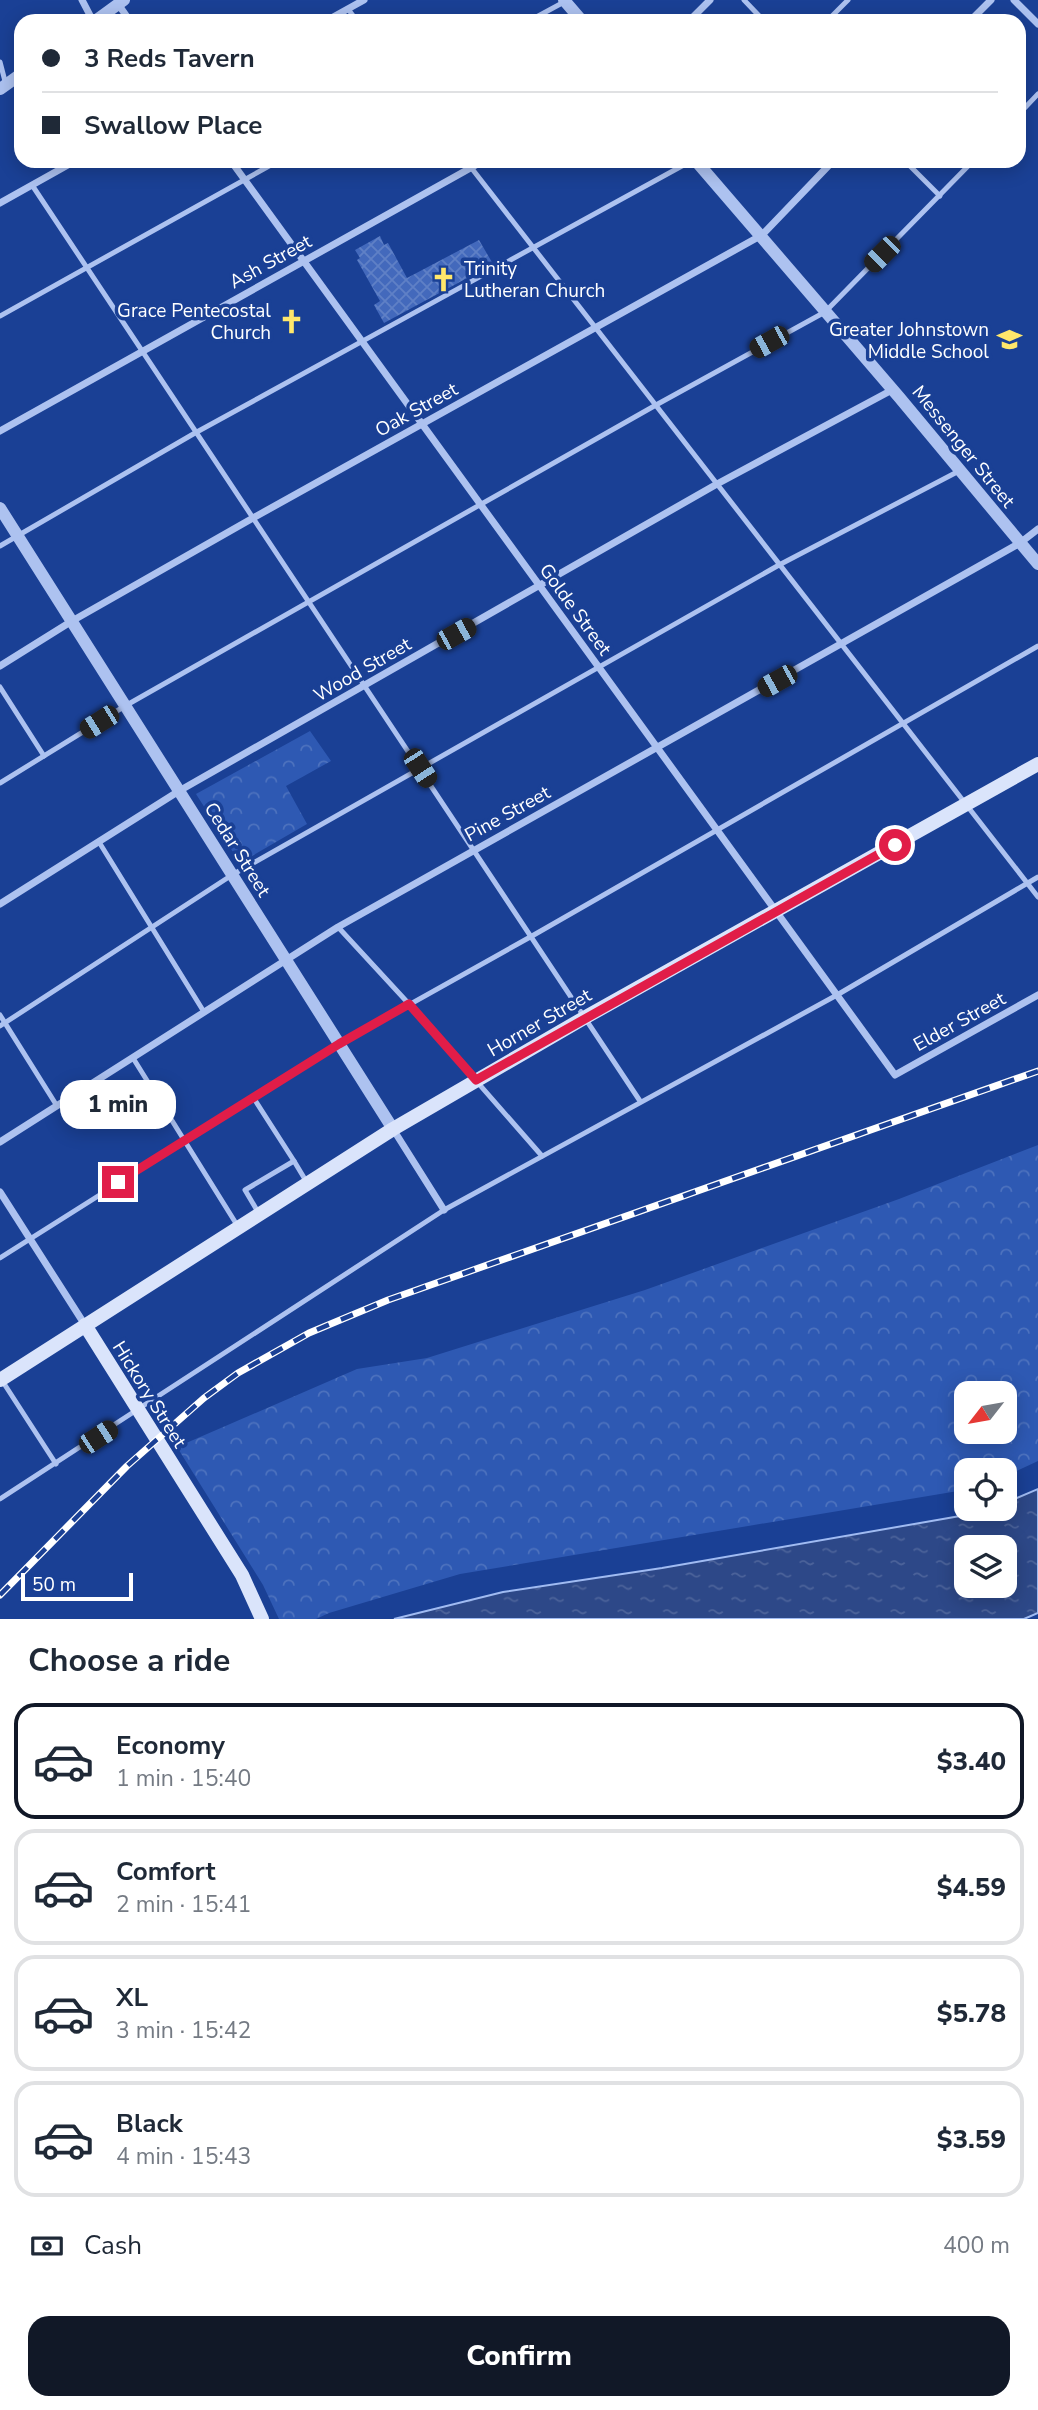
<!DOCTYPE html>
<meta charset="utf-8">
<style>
body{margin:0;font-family:"Nunito Sans",sans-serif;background:#f2f2f3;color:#1f2937;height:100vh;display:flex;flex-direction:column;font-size:26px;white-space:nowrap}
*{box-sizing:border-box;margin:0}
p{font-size:23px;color:#747a83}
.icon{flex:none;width:38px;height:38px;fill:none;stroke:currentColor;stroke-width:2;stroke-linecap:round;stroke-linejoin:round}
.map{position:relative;height:1619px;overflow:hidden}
.panel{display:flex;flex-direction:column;background:#fff;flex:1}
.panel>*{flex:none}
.banner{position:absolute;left:14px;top:14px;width:1012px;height:154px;border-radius:21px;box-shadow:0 4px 18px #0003;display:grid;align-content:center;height:154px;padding:0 28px;background:#fff}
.needle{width:46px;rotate:239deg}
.controls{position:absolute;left:954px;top:1381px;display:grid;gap:14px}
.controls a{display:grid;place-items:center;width:63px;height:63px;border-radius:14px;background:#fff;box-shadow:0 4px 18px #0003;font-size:35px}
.scale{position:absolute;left:21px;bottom:18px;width:112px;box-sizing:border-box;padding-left:7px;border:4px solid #fff;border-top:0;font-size:19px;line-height:24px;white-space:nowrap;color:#fff;-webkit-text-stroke:5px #1a4095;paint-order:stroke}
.end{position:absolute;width:32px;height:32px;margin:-16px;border:9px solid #e11d48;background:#fff;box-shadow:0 0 0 4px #fff}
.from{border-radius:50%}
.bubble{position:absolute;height:49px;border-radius:21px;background:#fff;box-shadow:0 4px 18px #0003;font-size:23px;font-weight:800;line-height:49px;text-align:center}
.car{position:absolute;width:21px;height:42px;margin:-21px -10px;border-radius:9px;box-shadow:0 0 5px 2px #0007;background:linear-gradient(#222 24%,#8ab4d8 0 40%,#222 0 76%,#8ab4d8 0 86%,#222 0)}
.banner b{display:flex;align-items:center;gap:24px;height:66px;font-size:26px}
.banner b+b{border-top:2px solid #e0e1e3}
.banner i{width:18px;height:18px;background:#1f2937}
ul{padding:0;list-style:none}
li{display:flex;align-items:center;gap:21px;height:116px;margin:0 14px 10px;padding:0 14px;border:4px solid #e0e1e3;border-radius:21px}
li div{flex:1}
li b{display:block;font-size:26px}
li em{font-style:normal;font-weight:800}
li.selected{border-color:#111827}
li>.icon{width:63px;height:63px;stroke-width:1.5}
h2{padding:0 28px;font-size:32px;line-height:84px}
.pay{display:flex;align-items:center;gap:18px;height:77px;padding:0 28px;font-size:26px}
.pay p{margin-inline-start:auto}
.button{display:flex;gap:14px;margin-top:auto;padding:14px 28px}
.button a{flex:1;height:80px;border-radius:21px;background:#111827;color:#fff;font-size:28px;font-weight:800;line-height:80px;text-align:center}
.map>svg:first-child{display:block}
.park{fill:url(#park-crowns);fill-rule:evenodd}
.water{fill:url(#water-ripples);stroke:#a0bbf2;stroke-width:2;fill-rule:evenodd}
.building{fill:url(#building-cross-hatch)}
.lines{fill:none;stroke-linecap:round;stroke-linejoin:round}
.service{stroke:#adc2f0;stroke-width:5}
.minor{stroke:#adc2f0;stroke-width:7}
.tertiary{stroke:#adc2f0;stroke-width:12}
.secondary{stroke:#dae4fb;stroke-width:14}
.rail-casing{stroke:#fff;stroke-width:7}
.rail{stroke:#1a4095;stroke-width:4.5;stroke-dasharray:13;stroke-linecap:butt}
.route{stroke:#e11d48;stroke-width:9}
.labels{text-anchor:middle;stroke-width:7;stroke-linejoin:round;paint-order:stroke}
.street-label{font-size:19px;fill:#fff;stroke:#1a4095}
.poi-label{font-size:19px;fill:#fff;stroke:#1a4095;text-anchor:end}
</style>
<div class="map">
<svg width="1038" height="1619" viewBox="0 0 1038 1619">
<defs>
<pattern id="park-crowns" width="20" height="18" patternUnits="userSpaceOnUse" patternTransform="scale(1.75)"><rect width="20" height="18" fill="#2e59b3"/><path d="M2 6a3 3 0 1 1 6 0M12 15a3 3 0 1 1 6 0" fill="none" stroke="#4d72be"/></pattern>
<pattern id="water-ripples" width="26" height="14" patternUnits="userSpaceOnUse" patternTransform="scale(1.75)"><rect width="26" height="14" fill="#2d4888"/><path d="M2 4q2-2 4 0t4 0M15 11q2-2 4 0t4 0" fill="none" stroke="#4c639a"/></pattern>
<pattern id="building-cross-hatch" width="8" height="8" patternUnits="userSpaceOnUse" patternTransform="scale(1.75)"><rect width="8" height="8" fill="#4369bc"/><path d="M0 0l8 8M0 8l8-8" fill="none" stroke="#5f80c6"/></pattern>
</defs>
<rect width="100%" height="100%" fill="#1a4095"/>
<!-- park -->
<g class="park">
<polygon points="310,731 331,761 286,786 307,824 240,863 196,794"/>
<path d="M1038,1145V1461L1008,1475L1005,1476L1004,1470H966V1488L958,1491L460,1574L329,1613L316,1619H279L263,1585L177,1447L357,1369L427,1358L645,1290L899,1199ZM966,1393H1004V1432H966Z"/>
</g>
<!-- water -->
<path class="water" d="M1038,1489V1613L1024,1619H394L503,1592L662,1568L983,1512L991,1509L1004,1508L1005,1503ZM966,1547H1004V1586H966Z"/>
<!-- building -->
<polygon class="building" points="380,236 384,245 388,243 407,278 479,240 493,264 384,323 374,305 380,301 357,260 360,258 355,250"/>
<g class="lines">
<!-- service -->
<g class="service">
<polyline points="744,0 764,21"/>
<polyline points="348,9 357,21"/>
<polyline points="529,21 564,2"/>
<polyline points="827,21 848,0"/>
<polyline points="0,62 6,85"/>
<polyline points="1018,115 1038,94"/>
<polyline points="466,161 1038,897"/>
<polyline points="905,161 940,196"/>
<polyline points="32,185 640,1101"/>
<polyline points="0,316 278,161"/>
<polyline points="0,546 195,433 691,161"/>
<polyline points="0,687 44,756"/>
<polyline points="0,783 125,706 656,405 825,312 973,161"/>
<polyline points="99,842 204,1012"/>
<polyline points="338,927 409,1004 542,1156"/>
<polyline points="0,1015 57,1106"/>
<polyline points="0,1026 232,875 779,565 959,471"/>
<polyline points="133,1058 237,1225"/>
<polyline points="253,1097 294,1161"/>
<polyline points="258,1212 245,1190 294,1161 306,1181"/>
<polyline points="0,1258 339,1044 532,936 1038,646"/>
<polyline points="3,1382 56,1464"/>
<polyline points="0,1499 444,1210 837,995 1038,877"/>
</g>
<!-- minor -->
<g class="minor">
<polyline points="82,0 93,21"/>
<polyline points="1014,0 1038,24"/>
<polyline points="118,4 130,21"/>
<polyline points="326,21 364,0"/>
<polyline points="689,21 710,0"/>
<polyline points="970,21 991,0"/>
<polyline points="231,161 895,1075 1038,995"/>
<polyline points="0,203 75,161"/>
<polyline points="0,431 483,161"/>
<polyline points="0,666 72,621 253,518 762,235 833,161"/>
<polyline points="0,904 179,791 717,484 892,390"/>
<polyline points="393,1129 444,1210"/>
<polyline points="0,1142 338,927 1020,543 1038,529"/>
<polyline points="0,1192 85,1325"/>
</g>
<!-- tertiary -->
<g class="tertiary">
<polyline points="564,0 582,21"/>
<polyline points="95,21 124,0"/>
<polyline points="0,89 21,74"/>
<polyline points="696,161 899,397 1038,564"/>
<polyline points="0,508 393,1129"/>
</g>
<!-- secondary -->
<g class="secondary">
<polyline points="85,1325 242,1575 262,1619"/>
<polyline points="0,1380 393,1129 584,1018 1038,764"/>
</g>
<defs>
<polyline id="rail" points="0,1595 127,1466 204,1398 238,1373 309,1333 388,1300 1038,1071"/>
</defs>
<!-- rail casing -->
<use href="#rail" class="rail-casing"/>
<!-- rail -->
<use href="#rail" class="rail"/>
</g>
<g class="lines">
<!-- route -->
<polyline class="route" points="118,1182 339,1044 409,1004 476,1080 895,845"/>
</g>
<!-- icons -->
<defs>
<symbol id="church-bare" viewBox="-9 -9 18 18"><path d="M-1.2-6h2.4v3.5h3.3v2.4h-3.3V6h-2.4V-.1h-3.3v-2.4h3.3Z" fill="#ffe76b" stroke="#1a4095" stroke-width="2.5" paint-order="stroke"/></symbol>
<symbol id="school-bare" viewBox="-9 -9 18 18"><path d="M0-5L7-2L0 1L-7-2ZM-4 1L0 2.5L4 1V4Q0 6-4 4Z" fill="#ffe76b" stroke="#1a4095" stroke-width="2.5" paint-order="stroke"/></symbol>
</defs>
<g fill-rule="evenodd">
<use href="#church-bare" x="426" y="262" width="35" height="35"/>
<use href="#church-bare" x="274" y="304" width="35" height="35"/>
<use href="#school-bare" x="992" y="322" width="35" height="35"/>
</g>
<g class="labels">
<!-- street labels -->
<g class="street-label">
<text transform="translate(270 261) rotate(-29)" y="7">Ash Street</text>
<text transform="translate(416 409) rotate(-29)" y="7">Oak Street</text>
<text transform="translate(964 446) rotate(51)" y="7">Messenger Street</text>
<text transform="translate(576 609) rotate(54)" y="7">Golde Street</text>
<text transform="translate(362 669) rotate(-30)" y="7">Wood Street</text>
<text transform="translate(507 813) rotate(-29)" y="7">Pine Street</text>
<text transform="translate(238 849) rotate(58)" y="7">Cedar Street</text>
<text transform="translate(959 1021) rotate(-29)" y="7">Elder Street</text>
<text transform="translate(539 1022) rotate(-30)" y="7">Horner Street</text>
<text transform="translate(150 1394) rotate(58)" y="7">Hickory Street</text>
</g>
<!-- poi labels -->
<g class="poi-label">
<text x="464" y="275" text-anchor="start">Trinity<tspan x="464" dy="22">Lutheran Church</tspan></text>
<text x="271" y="317">Grace Pentecostal<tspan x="271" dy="22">Church</tspan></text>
<text x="989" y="336">Greater Johnstown<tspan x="989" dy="22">Middle School</tspan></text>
</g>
</g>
</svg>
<div class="controls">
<a><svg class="needle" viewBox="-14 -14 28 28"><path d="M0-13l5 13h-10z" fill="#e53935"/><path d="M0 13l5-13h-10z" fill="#747a83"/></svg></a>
<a><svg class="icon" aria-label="locate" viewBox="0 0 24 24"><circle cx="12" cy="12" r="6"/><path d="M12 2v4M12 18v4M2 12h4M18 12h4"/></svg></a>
<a><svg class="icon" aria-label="layers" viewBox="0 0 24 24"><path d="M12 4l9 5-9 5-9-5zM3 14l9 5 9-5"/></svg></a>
</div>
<div class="scale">50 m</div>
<i class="end from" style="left:895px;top:845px"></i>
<i class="end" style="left:118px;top:1182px"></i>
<div class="bubble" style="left:60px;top:1080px;width:116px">1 min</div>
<i class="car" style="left:882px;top:254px;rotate:225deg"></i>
<i class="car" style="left:769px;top:342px;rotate:241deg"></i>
<i class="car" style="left:456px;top:634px;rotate:61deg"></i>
<i class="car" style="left:777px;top:681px;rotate:241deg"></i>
<i class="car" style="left:99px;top:722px;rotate:238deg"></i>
<i class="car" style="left:420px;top:768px;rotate:147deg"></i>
<i class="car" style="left:98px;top:1437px;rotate:57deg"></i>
<div class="banner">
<b><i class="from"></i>3 Reds Tavern</b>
<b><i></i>Swallow Place</b>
</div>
</div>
<section class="panel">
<h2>Choose a ride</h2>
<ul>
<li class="selected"><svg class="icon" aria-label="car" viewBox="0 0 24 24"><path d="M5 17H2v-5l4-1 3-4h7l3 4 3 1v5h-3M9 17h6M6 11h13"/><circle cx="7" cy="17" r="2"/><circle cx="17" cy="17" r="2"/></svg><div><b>Economy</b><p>1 min · 15:40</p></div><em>$3.40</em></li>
<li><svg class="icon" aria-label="car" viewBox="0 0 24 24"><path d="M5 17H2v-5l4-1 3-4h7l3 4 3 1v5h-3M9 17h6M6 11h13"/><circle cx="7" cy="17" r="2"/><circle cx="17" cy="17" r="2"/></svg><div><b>Comfort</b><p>2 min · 15:41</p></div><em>$4.59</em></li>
<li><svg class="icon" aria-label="car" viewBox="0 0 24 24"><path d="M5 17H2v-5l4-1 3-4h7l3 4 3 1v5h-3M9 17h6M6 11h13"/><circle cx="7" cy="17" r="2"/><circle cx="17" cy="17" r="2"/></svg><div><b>XL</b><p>3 min · 15:42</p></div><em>$5.78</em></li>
<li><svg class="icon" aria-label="car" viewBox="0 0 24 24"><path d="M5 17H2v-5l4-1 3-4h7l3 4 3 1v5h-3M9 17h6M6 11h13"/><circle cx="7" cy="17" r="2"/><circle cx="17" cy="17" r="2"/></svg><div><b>Black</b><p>4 min · 15:43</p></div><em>$3.59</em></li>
</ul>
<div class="pay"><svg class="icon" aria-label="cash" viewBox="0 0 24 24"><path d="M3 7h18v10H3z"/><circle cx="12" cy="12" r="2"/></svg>Cash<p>400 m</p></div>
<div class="button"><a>Confirm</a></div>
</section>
